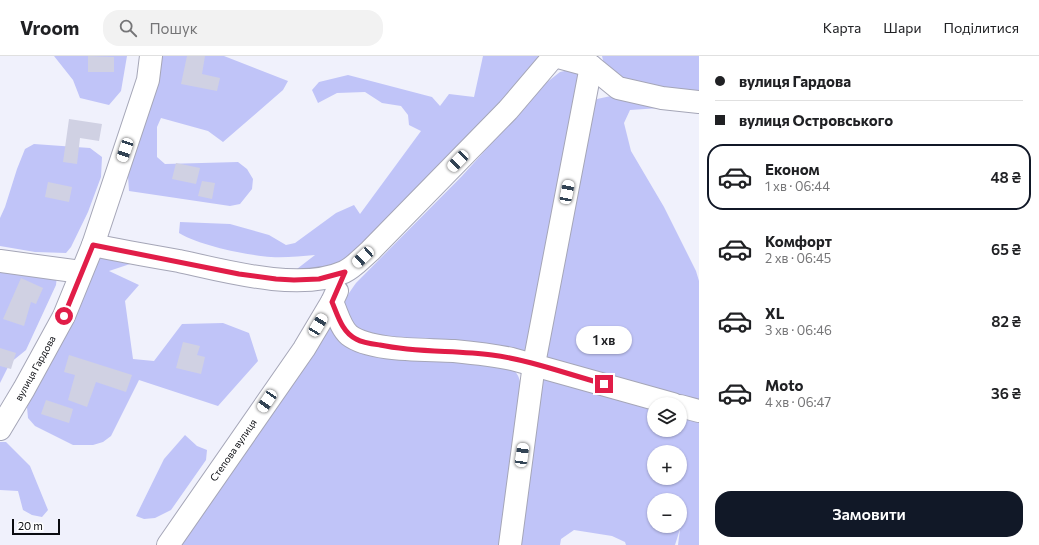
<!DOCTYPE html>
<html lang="uk">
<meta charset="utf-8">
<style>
body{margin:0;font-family:Commissioner,sans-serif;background:#f2f2f2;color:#202124;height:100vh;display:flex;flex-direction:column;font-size:15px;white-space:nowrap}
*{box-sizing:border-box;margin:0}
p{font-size:13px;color:#757577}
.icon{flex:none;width:22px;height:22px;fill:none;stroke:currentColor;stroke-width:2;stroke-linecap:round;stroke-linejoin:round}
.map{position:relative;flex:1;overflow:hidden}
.side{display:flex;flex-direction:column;background:#fff;width:340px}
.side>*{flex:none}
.banner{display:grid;align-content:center;height:88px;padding:0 16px;background:#fff}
.buttons{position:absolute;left:647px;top:341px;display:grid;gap:8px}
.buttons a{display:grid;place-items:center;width:40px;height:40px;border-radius:50%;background:#fff;box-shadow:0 1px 3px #0004;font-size:20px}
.scale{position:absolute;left:12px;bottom:10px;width:48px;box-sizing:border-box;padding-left:4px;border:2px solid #0a0b10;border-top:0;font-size:11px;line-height:14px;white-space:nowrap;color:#0a0b10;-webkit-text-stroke:3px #fff;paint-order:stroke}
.end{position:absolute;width:18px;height:18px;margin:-9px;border:5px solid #e11d48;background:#fff;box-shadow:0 0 0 2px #fff}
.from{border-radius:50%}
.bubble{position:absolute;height:28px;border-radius:14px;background:#fff;box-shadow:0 1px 3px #0004;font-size:13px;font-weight:600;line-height:28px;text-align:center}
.car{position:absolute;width:12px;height:24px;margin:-12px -6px;border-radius:5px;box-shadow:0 0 3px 1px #0007;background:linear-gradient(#fff 24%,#345 0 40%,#fff 0 76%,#345 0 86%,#fff 0)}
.banner b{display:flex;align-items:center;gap:14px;height:38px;font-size:15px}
.banner b+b{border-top:1px solid #e0e0e0}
.banner i{width:10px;height:10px;background:#202124}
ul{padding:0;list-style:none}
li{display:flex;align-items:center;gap:12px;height:66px;margin:0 8px 6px;padding:0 8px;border:2px solid transparent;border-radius:16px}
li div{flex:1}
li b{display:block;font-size:15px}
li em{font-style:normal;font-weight:600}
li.on{border-color:#111827}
li>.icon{width:36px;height:36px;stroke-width:1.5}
.primary-button{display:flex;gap:8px;margin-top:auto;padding:8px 16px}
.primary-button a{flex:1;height:46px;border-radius:16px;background:#111827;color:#fff;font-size:16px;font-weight:600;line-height:46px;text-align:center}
header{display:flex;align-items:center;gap:24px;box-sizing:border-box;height:56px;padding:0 20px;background:#fff;border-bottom:1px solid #e0e0e0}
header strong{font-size:19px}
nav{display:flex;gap:22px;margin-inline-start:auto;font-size:14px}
.search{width:280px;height:36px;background:#f2f2f2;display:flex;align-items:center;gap:10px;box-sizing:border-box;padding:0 14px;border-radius:16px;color:#757577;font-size:15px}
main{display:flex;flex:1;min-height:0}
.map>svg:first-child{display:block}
.green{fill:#c0c4f8;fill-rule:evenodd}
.building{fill:#d0d1e3}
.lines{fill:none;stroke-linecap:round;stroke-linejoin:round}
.minor-casing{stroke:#a5a6b7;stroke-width:24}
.minor{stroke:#fff;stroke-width:22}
.route{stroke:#e11d48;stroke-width:5}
.labels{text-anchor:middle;stroke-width:3;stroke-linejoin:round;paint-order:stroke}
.street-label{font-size:10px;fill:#0a0b10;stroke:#fff}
</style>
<header>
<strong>Vroom</strong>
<div class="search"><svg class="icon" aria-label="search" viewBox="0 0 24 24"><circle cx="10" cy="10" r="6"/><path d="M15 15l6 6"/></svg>Пошук</div>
<nav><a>Карта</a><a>Шари</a><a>Поділитися</a></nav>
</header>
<main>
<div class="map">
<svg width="699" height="489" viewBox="0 0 699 489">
<rect width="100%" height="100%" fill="#f0f1fc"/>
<!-- green -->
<g class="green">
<polygon points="54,0 127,0 121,35 109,49 80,42 73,24"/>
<polygon points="153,0 224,0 288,25 283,34 223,86 208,75 161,62 157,71 157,101 165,108 238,106 247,113 253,123 252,133 240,148 230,150 129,135 128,120 149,35"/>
<path d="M483,0H542L533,15L342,209L293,216L315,199C301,200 285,202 271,201C246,199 201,190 179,177L180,166L230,168L269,179L286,189L295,187L336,157L354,149L360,158L421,75L409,69L408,59L401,50L382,47L365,36L337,37L318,47L312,34L319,26L348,19L432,41L440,50L449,38L474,41Z"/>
<polygon points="602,0 699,0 699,41 631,29 604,8"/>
<path d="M569,14L579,16L527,298L390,286L352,273C343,249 340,249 356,227L462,120L546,27L560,16Z"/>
<polygon points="611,40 660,52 630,54 624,67 631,95 664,151 696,215 699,225 699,351 549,305 545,298 590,50 597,43"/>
<polygon points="34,88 90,92 102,101 101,121 88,156 71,191 66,197 35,196 0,190 0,162 5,151 17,113 25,93"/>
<polygon points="99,199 136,206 109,215 139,229 125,245 133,303 154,305 182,268 223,267 249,277 258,305 218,350 139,324 111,380 103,386 93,389 73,389 35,370 28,362 27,351"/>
<polygon points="0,208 57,219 56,229 26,294 10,307 0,327"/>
<path d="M332,265L334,270L513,313C519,319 520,324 521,332L501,489H176Z"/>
<path d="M542,321L654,349V374H680V356L699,362V489H678L680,473L675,489H626L625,486L612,480L574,474L561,483L560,489H519ZM654,396H680V422H654ZM654,444H680V470H654Z"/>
<polygon points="185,379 197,390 207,394 206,404 171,454 155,462 144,463 136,460 164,403"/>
<polygon points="0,386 6,386 30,410 48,454 42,461 32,459 23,454 18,435 0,434"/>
</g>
<!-- building -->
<g class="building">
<polygon points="88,0 114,1 114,16 88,16"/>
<polygon points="187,0 205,0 202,18 220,22 217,35 181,28"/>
<polygon points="69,63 102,68 99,85 80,82 77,108 63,106"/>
<polygon points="176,107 200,112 196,128 172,123"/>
<polygon points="202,125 215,127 212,143 198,140"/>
<polygon points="48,126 72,131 69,146 45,141"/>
<polygon points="21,222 43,232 36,248 31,246 24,270 3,263"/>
<polygon points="183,286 200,290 197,299 205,301 201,318 176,312"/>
<polygon points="0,292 16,297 11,313 0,310"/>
<polygon points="69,299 132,319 126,336 96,326 87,351 68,344 75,319 64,316"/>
<polygon points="46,344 73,353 69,367 41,358"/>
</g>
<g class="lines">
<defs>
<g id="minor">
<polyline points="554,0 591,10 618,32 662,42 699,46"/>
<path d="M93,189C121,195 150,200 179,205C225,215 300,236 344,216C353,212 362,202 370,195L508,54L554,0"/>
<polyline points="0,205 81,216"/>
<path d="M332,246C337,256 340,271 349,279C371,296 427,293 454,295C474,297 493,299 512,303L673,348"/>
<polyline points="680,350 699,355"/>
<polyline points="0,373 24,333 64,260 93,189 148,24 151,0"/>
<polyline points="168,489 304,293 332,246 337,235"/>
<polyline points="510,489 534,308 591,10"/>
</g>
</defs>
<!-- minor casing -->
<use href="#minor" class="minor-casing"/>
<!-- minor -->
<use href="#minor" class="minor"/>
</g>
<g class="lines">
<!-- route -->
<path class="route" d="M64,260L93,189L239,218L276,223L294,224L319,223L345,216L332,246C338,260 342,276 356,283C363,287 372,288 380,289C417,297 455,294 492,299C530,304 567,318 604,328"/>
</g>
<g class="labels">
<!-- street labels -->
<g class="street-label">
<text transform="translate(35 312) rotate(-61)" y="4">вулиця Гардова</text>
<text transform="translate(233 394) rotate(-55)" y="4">Степова вулиця</text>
</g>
</g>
</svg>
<div class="buttons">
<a><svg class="icon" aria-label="layers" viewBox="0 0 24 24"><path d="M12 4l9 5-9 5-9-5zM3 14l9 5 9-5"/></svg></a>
<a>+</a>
<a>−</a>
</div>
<div class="scale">20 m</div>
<i class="end from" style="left:64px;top:260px"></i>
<i class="end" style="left:604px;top:328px"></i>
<div class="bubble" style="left:576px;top:270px;width:56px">1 хв</div>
<i class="car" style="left:125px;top:94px;rotate:199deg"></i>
<i class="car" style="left:458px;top:105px;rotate:224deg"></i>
<i class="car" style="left:567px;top:136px;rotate:11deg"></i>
<i class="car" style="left:363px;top:201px;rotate:227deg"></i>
<i class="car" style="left:318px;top:269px;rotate:31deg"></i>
<i class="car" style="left:267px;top:345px;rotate:214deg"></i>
<i class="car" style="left:522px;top:399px;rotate:8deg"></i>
</div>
<section class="side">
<div class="banner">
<b><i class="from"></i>вулиця Гардова</b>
<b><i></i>вулиця Островського</b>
</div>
<ul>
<li class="on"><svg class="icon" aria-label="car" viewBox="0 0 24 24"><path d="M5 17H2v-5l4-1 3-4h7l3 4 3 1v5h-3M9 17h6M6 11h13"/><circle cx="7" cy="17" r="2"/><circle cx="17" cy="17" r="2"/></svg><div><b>Економ</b><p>1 хв · 06:44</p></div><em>48 ₴</em></li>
<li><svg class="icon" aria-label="car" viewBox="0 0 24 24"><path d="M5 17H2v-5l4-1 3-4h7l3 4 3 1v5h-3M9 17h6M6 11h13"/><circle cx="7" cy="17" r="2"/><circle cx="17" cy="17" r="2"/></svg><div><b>Комфорт</b><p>2 хв · 06:45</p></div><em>65 ₴</em></li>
<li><svg class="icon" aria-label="car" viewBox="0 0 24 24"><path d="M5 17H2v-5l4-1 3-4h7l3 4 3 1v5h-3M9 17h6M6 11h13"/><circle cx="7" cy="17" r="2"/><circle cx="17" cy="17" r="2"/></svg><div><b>XL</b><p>3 хв · 06:46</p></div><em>82 ₴</em></li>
<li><svg class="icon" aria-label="car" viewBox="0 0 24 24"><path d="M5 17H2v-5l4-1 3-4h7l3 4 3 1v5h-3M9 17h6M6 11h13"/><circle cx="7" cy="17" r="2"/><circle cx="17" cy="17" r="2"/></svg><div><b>Moto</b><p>4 хв · 06:47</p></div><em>36 ₴</em></li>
</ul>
<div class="primary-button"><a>Замовити</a></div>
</section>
</main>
